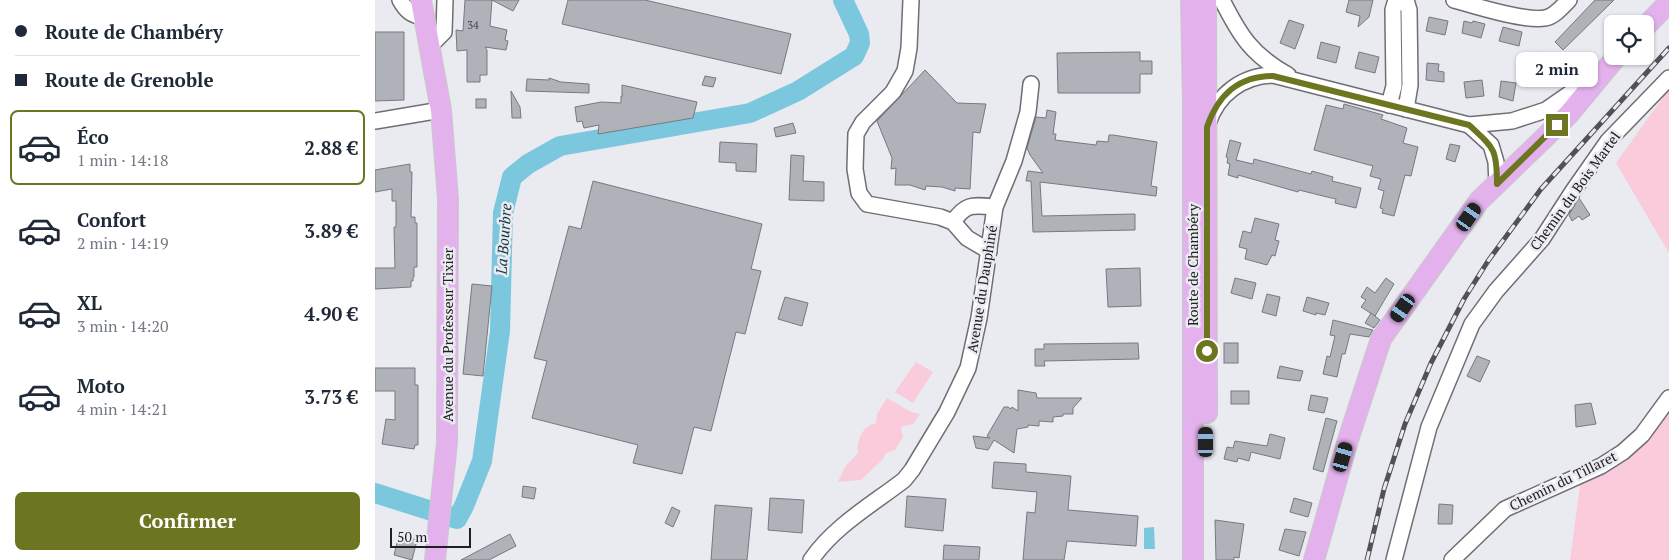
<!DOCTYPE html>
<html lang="fr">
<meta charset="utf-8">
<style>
body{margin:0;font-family:"PT Serif",serif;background:#f6f6f7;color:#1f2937;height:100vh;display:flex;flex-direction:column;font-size:19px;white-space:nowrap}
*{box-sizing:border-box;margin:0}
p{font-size:16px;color:#747a83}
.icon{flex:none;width:28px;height:28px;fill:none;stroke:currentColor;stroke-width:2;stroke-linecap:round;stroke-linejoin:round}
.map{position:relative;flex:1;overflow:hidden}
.panel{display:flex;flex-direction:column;background:#fff;width:375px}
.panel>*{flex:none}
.hud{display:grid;align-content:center;height:110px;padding:0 15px;background:#fff}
.fabs{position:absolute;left:1229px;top:15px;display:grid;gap:10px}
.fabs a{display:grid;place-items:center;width:50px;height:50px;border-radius:8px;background:#fff;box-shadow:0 1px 4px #0004;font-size:25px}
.scale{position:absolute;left:15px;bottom:12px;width:81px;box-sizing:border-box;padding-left:5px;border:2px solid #202023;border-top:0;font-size:14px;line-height:18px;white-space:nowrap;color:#202023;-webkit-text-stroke:4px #eaeaf1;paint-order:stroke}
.end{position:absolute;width:22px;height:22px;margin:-11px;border:6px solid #6c7620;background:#fff;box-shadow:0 0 0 2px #fff}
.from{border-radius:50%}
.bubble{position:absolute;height:35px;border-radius:8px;background:#fff;box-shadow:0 1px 4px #0004;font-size:16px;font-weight:700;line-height:35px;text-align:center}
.car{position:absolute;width:15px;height:30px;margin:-15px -8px;border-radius:6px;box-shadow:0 0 4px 1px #0007;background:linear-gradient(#222 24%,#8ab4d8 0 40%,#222 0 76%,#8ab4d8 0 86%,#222 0)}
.hud b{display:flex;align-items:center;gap:18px;height:48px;font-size:19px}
.hud b+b{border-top:1px solid #e0e1e3}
.hud i{width:12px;height:12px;background:#1f2937}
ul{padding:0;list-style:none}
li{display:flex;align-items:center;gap:15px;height:75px;margin:0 10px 8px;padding:0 5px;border:2px solid transparent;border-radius:8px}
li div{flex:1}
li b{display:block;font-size:19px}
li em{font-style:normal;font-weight:700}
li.current{border-color:#6c7620}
li>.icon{width:45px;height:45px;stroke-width:1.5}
.cta{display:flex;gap:10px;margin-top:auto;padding:10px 15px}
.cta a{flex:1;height:58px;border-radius:8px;background:#6c7620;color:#fff;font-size:20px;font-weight:700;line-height:58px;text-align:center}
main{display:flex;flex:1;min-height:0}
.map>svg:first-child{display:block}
.green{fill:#f9cbdb}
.water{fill:#7bc7de}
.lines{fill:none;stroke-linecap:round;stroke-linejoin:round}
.river{stroke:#7bc7de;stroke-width:20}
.building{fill:#afb3b9;stroke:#767a7f}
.minor-casing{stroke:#6e6e74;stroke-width:18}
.major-casing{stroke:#c9c9ca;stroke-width:22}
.minor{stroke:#fff;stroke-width:15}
.major{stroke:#e3b1ec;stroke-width:20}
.rail-casing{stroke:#525256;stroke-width:5}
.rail{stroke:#eaeaf1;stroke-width:3;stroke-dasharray:9;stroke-linecap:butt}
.route{stroke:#6c7620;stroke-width:6}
.labels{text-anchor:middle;stroke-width:5;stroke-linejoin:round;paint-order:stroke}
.number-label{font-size:11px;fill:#444548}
.street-label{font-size:14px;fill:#202023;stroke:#eaeaf1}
.water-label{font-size:15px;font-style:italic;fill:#10353f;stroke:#eaeaf1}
</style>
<main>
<section class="panel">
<div class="hud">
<b><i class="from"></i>Route de Chambéry</b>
<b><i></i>Route de Grenoble</b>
</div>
<ul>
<li class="current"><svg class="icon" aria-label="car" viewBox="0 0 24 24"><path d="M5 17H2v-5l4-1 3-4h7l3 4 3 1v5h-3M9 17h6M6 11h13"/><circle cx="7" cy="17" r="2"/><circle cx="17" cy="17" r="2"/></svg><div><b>Éco</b><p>1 min · 14:18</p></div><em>2.88 €</em></li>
<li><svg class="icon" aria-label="car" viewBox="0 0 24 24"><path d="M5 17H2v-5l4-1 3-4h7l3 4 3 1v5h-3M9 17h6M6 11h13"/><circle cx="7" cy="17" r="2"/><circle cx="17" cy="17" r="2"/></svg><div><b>Confort</b><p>2 min · 14:19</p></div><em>3.89 €</em></li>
<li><svg class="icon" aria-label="car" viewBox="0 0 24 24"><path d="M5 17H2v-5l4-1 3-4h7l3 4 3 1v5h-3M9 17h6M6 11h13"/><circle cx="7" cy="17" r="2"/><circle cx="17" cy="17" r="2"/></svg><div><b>XL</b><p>3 min · 14:20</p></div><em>4.90 €</em></li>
<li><svg class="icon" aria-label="car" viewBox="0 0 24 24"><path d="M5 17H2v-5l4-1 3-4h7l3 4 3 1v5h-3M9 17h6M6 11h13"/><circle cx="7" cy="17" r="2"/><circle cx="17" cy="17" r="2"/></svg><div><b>Moto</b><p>4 min · 14:21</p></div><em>3.73 €</em></li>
</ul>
<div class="cta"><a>Confirmer</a></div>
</section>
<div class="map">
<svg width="1294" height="560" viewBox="0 0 1294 560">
<rect width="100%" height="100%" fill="#eaeaf1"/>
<!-- green -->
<g class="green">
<polygon points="1294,89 1294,253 1241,163"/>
<polygon points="541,362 558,372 538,403 520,392"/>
<path d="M512,398L536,412L545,414L538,424L526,427L528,437L520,450L511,453L508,459L486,480L463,482L470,467L483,453C482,440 487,426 501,423L502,414Z"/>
<polygon points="1294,399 1294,560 1195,560 1206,478"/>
</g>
<!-- water -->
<polygon class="water" points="779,527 780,549 769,549 769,528"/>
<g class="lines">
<!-- river -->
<polyline class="river" points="0,493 82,519 89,506 107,461 125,331 128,213 137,177 153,164 185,146 375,113 423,91 479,56 485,43 484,34 468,0"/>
</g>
<!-- building -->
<g class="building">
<polygon points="90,0 144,0 138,11 117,0 115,26 132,30 130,40 133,41 131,50 110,47 112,50 112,75 105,75 105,82 92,82 92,50 82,51 81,30 88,31"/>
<polygon points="193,0 270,0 416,34 406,74 187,24"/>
<polygon points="974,0 998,0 994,17 983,27 985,16 971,12"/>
<polygon points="1220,0 1239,0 1188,50 1180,42"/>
<polygon points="1054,17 1073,21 1070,35 1051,31"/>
<polygon points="914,20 929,25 920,49 905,43"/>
<polygon points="1089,21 1097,23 1098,21 1110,24 1106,38 1087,33"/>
<polygon points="1128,27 1147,32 1144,46 1124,41"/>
<polygon points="0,32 29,32 29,100 0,101"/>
<polygon points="946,42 965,47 961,63 942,58"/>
<polygon points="765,52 765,61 777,61 777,74 765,74 765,93 683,93 682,53"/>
<polygon points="984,52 1004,57 1000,73 980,68"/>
<polygon points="1168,52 1177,62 1164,72 1155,61"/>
<polygon points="1052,63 1064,64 1063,71 1069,72 1069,82 1051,80"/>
<polygon points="550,70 582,103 611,104 605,133 598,132 595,189 580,188 580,191 567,187 551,186 550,190 535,185 520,185 521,168 516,169 517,158 502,121"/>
<polygon points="330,76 341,78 338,87 327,85"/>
<polygon points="174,78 186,82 214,84 214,93 151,91 152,79 174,80"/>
<polygon points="1107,80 1109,96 1091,98 1089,82"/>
<polygon points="1126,81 1141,83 1138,101 1124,97"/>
<polygon points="247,85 322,102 318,118 223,134 224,125 209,128 207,121 202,122 200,107 226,102 246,103 246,96 248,96 247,95"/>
<polygon points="136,91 145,107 146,118 137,118"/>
<rect x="101" y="99" width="10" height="9"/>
<polygon points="969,104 1008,115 1006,119 1032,128 1028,143 1043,147 1036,176 1030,175 1019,216 1007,213 1008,209 1005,208 1009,191 1003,189 1006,179 995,176 998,166 939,150 951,105 968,109"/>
<polygon points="672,110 681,112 678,134 681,134 680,140 721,145 722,141 733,142 734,135 738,135 782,142 776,186 782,187 781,196 665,182 667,216 760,214 760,230 658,232 656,181 651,181 653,171 668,173 655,155 652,148 661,117 671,118"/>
<polygon points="418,123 421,133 401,137 399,128"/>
<polygon points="855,140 866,143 861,160 878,164 879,159 936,174 937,171 958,177 957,181 986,188 981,208 960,203 961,199 948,196 924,190 923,192 863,175 863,178 853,175 855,164 852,163 853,158 851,157"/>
<polygon points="345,142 382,144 381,172 361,171 361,163 344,162"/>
<polygon points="1075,144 1085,146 1080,162 1071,159"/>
<polygon points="416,155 429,156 428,181 449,182 449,201 414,200"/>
<polygon points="35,164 35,172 37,172 36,217 40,217 40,223 42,223 42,267 39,267 39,277 38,277 38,281 36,281 36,287 0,289 0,268 20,268 19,227 21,227 21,201 17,201 17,189 0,192 0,170"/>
<polygon points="218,181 387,224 376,269 386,271 370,334 361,332 336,431 319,427 307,474 258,463 263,445 157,418 172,361 159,358 194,226 206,229"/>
<polygon points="1204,198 1215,215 1207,220 1204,216 1197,221 1194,215"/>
<polygon points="880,218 904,224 900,240 904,241 900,256 897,255 892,265 870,259 872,249 864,247 868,231 876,233"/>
<polygon points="765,268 766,306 733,307 731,269"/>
<polygon points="860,278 881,283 877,299 856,293"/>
<polygon points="1011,278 1019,284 1000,316 986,307 991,300 986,297 992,287 1000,293"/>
<polygon points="97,284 117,286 108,376 88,374"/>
<polygon points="892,294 905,297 901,316 887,312"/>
<polygon points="410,297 433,303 427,326 403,319"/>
<polygon points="932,297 954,303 950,315 941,313 941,315 928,311"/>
<polygon points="996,313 1005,320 999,328 990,323"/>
<polygon points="958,320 998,330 994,337 975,334 970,354 967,354 962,377 948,374 952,356 955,357 960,336 955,335"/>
<polygon points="763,343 764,359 669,361 670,366 660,366 660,349 669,349 669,344"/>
<rect x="849" y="343" width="14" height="20"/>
<polygon points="1102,356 1115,361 1105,382 1092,376"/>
<polygon points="905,366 928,371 925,381 902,378"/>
<polygon points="0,368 40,368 40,385 43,385 43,445 40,445 39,449 7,444 11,419 20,420 20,391 0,391"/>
<polygon points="643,390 661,393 662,398 707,398 698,408 698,414 688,414 688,416 678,417 678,422 664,421 664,426 653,425 653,427 642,429 639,453 619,440 613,450 601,448 598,436 615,438 612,436 629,407 633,407 636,409 637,407 643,411"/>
<rect x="856" y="391" width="18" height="13"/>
<polygon points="936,395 953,398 949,413 933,410"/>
<polygon points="1216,403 1221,424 1201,427 1200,405"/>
<polygon points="951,418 962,421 948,472 938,469"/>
<polygon points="895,434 910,438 905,459 876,452 874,461 863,458 862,462 849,459 852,447 858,448 860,441 892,446"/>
<polygon points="619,462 651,464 651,472 696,476 693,510 763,516 761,546 692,541 689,560 648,560 652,512 660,513 662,492 617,488"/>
<polygon points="148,486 161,488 159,499 147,497"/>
<polygon points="532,496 571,499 568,531 530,527"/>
<polygon points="395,498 429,500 427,533 393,530"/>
<polygon points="919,498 937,503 933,517 915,512"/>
<polygon points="1064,504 1078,505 1077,524 1063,524"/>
<polygon points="340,505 377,508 372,560 336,560"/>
<polygon points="297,507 305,511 298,527 290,523"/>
<polygon points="840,520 869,524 864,558 859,557 859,560 841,560"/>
<polygon points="910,529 931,532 924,556 904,550"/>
<polygon points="135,534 141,546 114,560 86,560"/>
<polygon points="24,535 42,540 37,560 19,555"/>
<polygon points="569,545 605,547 604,560 568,560"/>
</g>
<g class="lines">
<defs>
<g id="minor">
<path d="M25,0C31,11 36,15 49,17"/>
<polyline points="536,0 534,48 530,71 518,92 488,122 481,134 480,169 484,193 492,204 565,217 578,222 592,238 614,251"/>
<path d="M847,0C865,36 877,55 913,75"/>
<polyline points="1031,0 1034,10 1035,85 1031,109"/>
<path d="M1079,0C1100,6 1151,22 1170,18C1179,17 1188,6 1194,0"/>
<polyline points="55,46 69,32 70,0"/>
<polyline points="1014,105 1019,86 1018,10 1021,0"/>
<polyline points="0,121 66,110"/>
<path d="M833,123C843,94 867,76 898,75L1094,125L1137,121L1171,110L1197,92L1217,83"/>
<polyline points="1094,125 1116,145 1121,162 1122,184"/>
<path d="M578,222C591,203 598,205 620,207"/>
<path d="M436,560C459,526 498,504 529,480L537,470L572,412L593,368L604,318L620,207L639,161L653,112L656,84"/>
<polyline points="1019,560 1054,427 1097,324 1121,291 1167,239 1198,191 1233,141 1294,78"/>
<polyline points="1077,560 1130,509 1226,466 1248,452 1267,435 1294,398"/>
</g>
<g id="major">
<polyline points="46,0 66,110 73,199 72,442 60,560"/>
<polyline points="816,0 818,105 818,560"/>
<polyline points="831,0 832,413"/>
<polyline points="1270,27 1294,2"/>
<polyline points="939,560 973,440 1006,339 1104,201 1194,114 1242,56"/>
</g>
</defs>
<!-- minor casing -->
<use href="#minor" class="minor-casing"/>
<!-- major casing -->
<use href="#major" class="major-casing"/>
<!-- minor -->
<use href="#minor" class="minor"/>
<!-- major -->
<use href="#major" class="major"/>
<defs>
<polyline id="rail" points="992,560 1009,489 1030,424 1056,363 1089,299 1113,261 1166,189 1294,48"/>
</defs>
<!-- rail casing -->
<use href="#rail" class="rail-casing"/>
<!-- rail -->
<use href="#rail" class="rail"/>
</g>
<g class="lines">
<!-- route -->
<path class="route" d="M832,351V127C843,95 863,76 898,76L1094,125C1119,148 1122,149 1122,184L1182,125"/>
</g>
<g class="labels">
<!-- number labels -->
<g class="number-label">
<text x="98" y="29">34</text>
</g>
<!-- street labels -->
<g class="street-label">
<text transform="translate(1200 191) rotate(-54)" y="5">Chemin du Bois Martel</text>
<text transform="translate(818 265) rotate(-90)" y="5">Route de Chambéry</text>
<text transform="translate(607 289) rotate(-81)" y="5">Avenue du Dauphiné</text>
<text transform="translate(73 335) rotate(-90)" y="5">Avenue du Professeur Tixier</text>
<text transform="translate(1188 481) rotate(-26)" y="5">Chemin du Tillaret</text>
</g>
<!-- water labels -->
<g class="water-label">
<text transform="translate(129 239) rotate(-86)" y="5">La Bourbre</text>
</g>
</g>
</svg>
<div class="fabs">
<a><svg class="icon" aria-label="locate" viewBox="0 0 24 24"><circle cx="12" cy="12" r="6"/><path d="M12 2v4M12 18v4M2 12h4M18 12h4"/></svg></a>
</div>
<div class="scale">50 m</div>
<i class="end from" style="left:832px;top:351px"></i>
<i class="end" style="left:1182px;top:125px"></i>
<div class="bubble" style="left:1141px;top:52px;width:82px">2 min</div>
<i class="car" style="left:1094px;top:217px;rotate:35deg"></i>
<i class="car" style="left:1028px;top:308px;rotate:215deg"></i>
<i class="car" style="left:831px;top:442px;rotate:0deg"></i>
<i class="car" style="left:968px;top:457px;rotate:16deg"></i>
</div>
</main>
